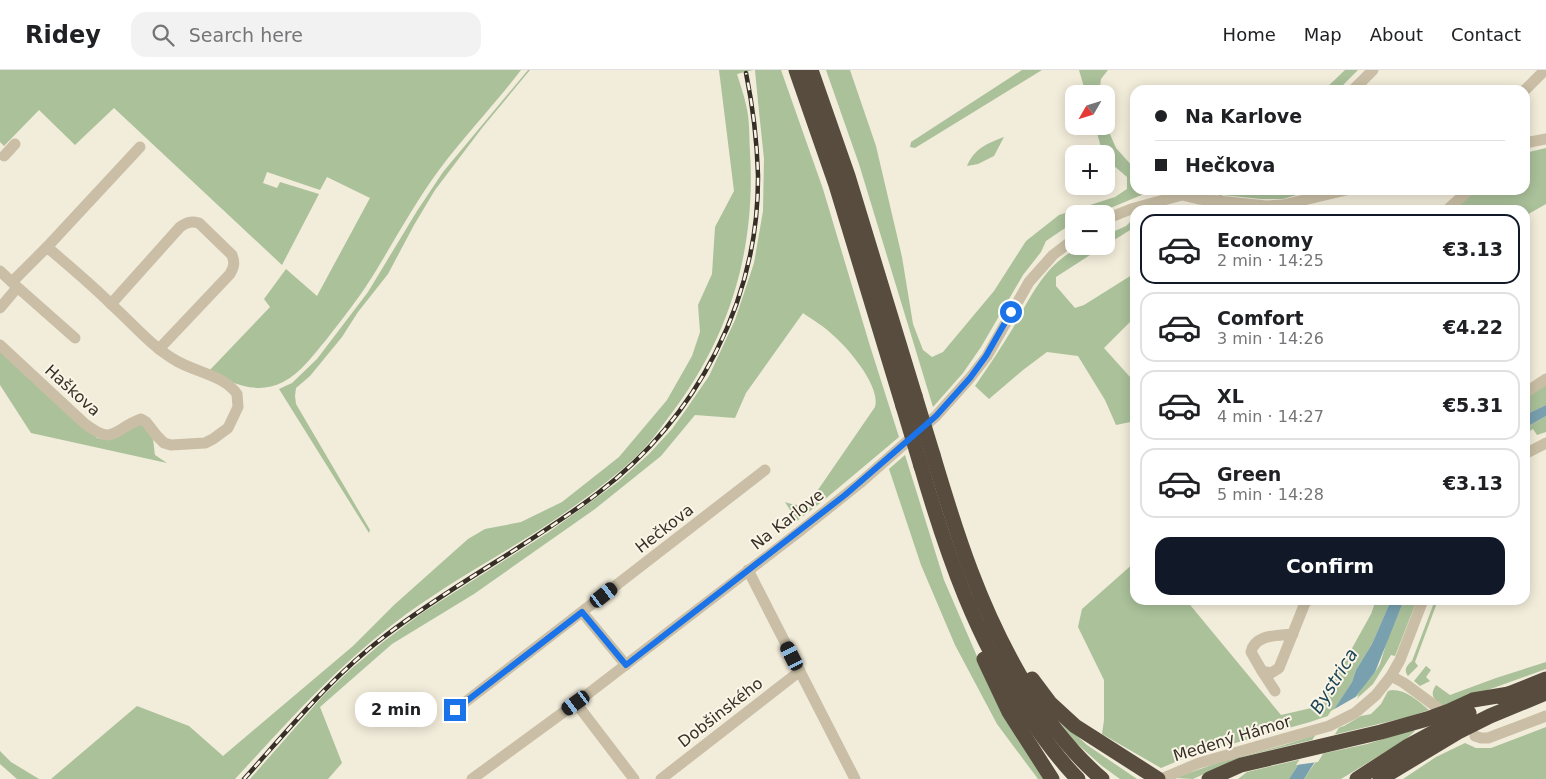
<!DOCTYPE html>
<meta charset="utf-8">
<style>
body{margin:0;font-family:"DejaVu Sans",sans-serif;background:#f2f2f2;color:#202124;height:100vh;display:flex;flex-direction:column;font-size:19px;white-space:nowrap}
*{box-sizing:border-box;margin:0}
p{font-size:16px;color:#757577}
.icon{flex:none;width:28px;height:28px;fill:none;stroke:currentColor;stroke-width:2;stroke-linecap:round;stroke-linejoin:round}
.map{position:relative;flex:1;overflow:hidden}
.panel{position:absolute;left:1130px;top:135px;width:400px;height:400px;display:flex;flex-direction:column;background:#fff;border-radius:15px;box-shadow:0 2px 12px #0003}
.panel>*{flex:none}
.top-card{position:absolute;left:1130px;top:15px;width:400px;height:110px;border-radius:15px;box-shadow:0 2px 12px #0003;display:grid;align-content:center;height:110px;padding:0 25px;background:#fff}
.needle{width:32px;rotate:231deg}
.controls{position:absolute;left:1065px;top:15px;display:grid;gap:10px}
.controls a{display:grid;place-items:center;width:50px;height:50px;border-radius:10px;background:#fff;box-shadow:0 2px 12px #0003;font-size:25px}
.end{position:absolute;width:22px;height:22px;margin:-11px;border:6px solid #1a73e8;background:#fff;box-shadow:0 0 0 2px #fff}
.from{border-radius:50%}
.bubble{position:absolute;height:35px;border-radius:15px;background:#fff;box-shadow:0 2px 12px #0003;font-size:16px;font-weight:800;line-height:35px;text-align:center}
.car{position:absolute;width:15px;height:30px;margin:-15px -8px;border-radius:6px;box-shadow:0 0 4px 1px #0007;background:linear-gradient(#222 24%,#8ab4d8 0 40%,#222 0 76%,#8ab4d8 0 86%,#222 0)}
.top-card b{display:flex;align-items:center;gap:18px;height:48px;font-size:19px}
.top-card b+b{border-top:1px solid #e0e0e0}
.top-card i{width:12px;height:12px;background:#202124}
ul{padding:9px 0 0;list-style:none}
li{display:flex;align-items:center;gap:15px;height:70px;margin:0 10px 8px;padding:0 15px;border:2px solid #e0e0e0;border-radius:15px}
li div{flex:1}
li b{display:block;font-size:19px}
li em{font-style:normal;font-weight:800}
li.active{border-color:#111827}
li>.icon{width:45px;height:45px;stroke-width:1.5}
.cta{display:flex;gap:10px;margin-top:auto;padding:10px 25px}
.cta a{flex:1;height:58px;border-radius:15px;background:#111827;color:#fff;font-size:20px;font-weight:800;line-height:58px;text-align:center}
header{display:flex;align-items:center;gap:30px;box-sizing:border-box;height:70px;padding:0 25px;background:#fff;border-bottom:1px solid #e0e0e0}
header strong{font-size:24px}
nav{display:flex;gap:28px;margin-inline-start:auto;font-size:18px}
.search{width:350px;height:45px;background:#f2f2f2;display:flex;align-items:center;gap:12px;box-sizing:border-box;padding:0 18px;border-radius:15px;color:#757577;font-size:19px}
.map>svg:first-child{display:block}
.green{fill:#aac19a}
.water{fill:#79a0af}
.pier{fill:#f2ecda}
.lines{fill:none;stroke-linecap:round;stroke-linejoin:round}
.minor{stroke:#cabfa6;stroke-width:11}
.highway{stroke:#574c3e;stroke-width:15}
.rail-casing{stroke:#362f27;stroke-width:4.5}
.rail{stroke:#faf5e6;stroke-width:2.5;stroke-dasharray:8;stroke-linecap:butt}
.highway-bridge{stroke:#574c3e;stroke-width:15}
.route{stroke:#1a73e8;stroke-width:6}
.labels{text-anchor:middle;stroke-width:4;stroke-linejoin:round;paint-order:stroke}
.street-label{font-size:16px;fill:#362f27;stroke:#faf5e6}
.water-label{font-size:18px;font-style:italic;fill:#1c4558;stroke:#faf5e6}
</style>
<header>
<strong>Ridey</strong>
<div class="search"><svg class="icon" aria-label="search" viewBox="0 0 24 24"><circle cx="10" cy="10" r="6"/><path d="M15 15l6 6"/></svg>Search here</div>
<nav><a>Home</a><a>Map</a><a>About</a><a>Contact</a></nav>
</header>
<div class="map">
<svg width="1546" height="709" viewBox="0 0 1546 709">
<rect width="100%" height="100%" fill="#f2ecda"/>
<!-- green -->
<g class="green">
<path d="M0,0H521C495,34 465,65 439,100C416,131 397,166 377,199C362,224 344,247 326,270C313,285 301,303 283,312C256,326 233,312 207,303L270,237L264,229L286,199L317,226L370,128L327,107L320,120L267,102L263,113L277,118L280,112L319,124L282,195L114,38L75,75L39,40L4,76L0,72Z"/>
<polygon points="528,0 530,0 482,58 435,120 414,155 388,204 358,242 342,267 310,306 296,318 295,326 296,334 370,460 369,463 279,319 292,313 317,289 368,222 417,141 443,102"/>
<path d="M719,0H753L737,4C740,14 744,25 746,35C750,50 749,67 750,82C756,182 729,269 668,348C661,357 655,366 648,374C629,395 606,413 584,429C523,475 452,508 392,555C333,600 285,655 235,709H51L137,636L189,656L223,686L353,576L394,535L468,469L485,459L521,452L562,432L619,387L667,330L692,286L700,262L698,235L712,204L715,157L734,121Z"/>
<path d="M755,0H781L823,119L870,276L899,367L824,430L797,451L785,432C795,435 803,438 811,430L875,337C881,317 849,279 834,266C825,257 813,250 803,243L746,323L735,348L695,345L661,386L595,439L474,524L392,574L320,637L342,693L328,709H250L323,626L350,600L383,572L422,543L549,462L618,412L649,384L672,359L685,341L709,306L735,250L754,193L763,141L764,89L758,32Z"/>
<polygon points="826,0 850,0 876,76 902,187 913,254 923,280 932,287 943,282 994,221 1026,171 1059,145 1115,127 1127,119 1127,107 1106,89 1106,84 1103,84 1095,56 1106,56 1106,55 1116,78 1133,97 1135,97 1135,120 1164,120 1144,124 1096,144 1074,144 1074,152 1046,171 1041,182 1023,205 981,277 963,303 933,337 859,94"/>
<polygon points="1022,0 1042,0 915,78 910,77 911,72"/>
<polygon points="1079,0 1108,0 1101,9 1099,24 1086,24"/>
<polygon points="1345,0 1358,0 1344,14 1341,20 1324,20"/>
<path d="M1004,67L994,86L978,94L967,96C975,78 986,74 1004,67Z"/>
<polygon points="1546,78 1546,134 1525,146 1525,140 1454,140 1474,120 1525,120 1525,83"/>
<polygon points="1216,120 1309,120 1310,121 1283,129 1261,129 1223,125 1220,127 1215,123"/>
<polygon points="1171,136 1199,139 1198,140 1155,140"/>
<polygon points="1135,147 1135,157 1106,175 1106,165 1126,156"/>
<path d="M1082,176H1104L1056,207V216L1075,238L1084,235L1135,203V247L1104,278L1130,307L1135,303V351L1116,355L1105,330L1078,286L1047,282L1023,300L989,329L975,316C988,297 1001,278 1013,258C1031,226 1046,192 1082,176Z"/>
<path d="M0,281L97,368L108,370L138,353C154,359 153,369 155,385L167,393L31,363L0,315Z"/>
<polygon points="1546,314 1546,335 1525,345 1525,328"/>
<polygon points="1546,346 1546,362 1537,365 1533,359 1530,361 1529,366 1525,368 1525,358"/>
<polygon points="905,385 944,510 979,591 1045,709 1038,709 997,654 955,575 921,495 889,399"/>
<polygon points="1135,492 1135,530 1186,530 1281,645 1320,636 1371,544 1376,530 1391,530 1372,574 1356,600 1352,612 1331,645 1310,652 1192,685 1161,698 1102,664 1104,650 1104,610 1078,557 1082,539"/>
<polygon points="1404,530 1417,530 1395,586 1391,585 1373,614 1351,634 1365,614 1375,602 1380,594 1387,571"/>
<path d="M1435,530H1438L1415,592L1418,596L1408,606C1403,600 1407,595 1412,591Z"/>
<path d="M1546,592V599L1443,636C1434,629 1429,626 1436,615L1450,625L1496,608Z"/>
<polygon points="1426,596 1431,600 1426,607 1430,611 1420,616 1414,611"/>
<path d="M1392,620C1407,620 1418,631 1429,640L1408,647L1241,687L1193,709L1175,708L1220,692L1284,675L1344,656L1361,646L1371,644L1381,634L1388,621Z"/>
<polygon points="1056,647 1087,675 1137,709 1120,709 1102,696 1074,671"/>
<polygon points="1546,657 1546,709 1403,709 1436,687 1465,673 1476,678 1491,678"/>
<polygon points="1413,660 1415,661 1405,670 1341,709 1304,709 1321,684 1367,674"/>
<polygon points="0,681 11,692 39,709 17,709 0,694"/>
<polygon points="1302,689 1289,709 1238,709 1247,702"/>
</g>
<!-- water -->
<g class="water">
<polygon points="1546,335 1546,346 1525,358 1525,345"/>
<polygon points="1391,530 1404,530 1375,602 1357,625 1304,709 1289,709 1352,612 1356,600 1372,574"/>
</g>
<!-- pier -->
<polygon class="pier" points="1359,625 1318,692 1296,695 1331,641"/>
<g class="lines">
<!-- minor -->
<g class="minor">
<polyline points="1353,20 1373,0"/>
<polyline points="1525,20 1545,0"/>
<polyline points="1525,73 1546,69"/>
<polyline points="4,86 15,74"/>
<polyline points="1447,140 1469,120"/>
<polyline points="1106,149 1131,139 1182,125 1199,129 1266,136 1283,135 1346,120"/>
<polyline points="47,177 140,77"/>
<polyline points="0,201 15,215 16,219 0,238"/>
<polyline points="15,215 75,268"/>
<path d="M111,234L180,157C187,152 191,151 199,153L232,185C235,193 234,197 230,204L159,279"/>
<path d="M0,275L84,353C115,377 113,359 141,349L146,352L157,366L164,373L171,375L205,373L213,369L228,358L238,337L237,324C224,305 194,302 175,290C151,276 132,253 112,235C91,214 69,196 47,177L12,212"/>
<polyline points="1525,323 1546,309"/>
<polyline points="1525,384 1546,373"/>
<polyline points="748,500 855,709"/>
<polyline points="582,542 626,595"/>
<path d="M1293,564C1277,566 1255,564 1251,582L1262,601L1271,603L1279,598L1305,533L1308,530"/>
<polyline points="1262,601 1275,621"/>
<polyline points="1391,606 1404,613 1438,638"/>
<polyline points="576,633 634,709"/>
<polyline points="455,640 765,400"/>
<polyline points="1475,666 1481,668 1488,668 1546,646"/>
<polyline points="472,709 576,633 800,461 860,413 936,346 970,308 987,286 1029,212 1053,185 1074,169"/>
<polyline points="661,709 800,601"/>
<polyline points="1161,709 1199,693 1329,656 1355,643 1376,625 1391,606 1400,590 1423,530"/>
</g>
<!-- highway -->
<g class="highway">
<polyline points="796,0 836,115 903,336"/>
<polyline points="811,0 848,106 915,326"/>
<path d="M933,385C957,466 980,538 1023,611C1045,648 1069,681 1102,709"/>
<path d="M921,396C947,485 976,569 1029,647C1044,669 1059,690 1078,709"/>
<polyline points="984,589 1009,642 1052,709"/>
<polyline points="1032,609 1050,633 1075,656 1158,709"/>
<polyline points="1501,627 1546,609"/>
<polyline points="1209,709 1241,695 1381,662 1427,649 1449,641 1473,630 1509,624"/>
<polyline points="1357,709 1408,676 1469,643"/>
<polyline points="1380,709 1458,662 1490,646 1546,623"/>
</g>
<defs>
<path id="rail" d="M244,709C289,659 331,607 385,566C453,514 530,475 598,423C697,348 759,230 758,105C757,71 753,37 746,3"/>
</defs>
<!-- rail casing -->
<use href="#rail" class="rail-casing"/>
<!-- rail -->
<use href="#rail" class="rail"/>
<!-- highway-bridge -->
<g class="highway-bridge">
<polyline points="915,326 933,385"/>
<polyline points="903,336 921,396"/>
</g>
</g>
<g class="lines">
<!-- route -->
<polyline class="route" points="455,640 582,542 626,595 845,425 936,346 970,308 986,286 1011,242"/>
</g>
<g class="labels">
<!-- street labels -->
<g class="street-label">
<text transform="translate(73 320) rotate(42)" y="6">Haškova</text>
<text transform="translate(787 449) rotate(-38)" y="6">Na Karlove</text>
<text transform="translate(664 458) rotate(-38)" y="6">Hečkova</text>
<text transform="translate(720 642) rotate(-38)" y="6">Dobšinského</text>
<text transform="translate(1232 668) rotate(-17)" y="6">Medený Hámor</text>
</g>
<!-- water labels -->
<g class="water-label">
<text transform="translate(1334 611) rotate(-58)" y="6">Bystrica</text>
</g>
</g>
</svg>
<div class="controls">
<a><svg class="needle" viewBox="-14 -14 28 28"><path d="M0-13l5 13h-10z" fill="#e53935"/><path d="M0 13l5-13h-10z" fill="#757577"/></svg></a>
<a>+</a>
<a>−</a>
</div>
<i class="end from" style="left:1011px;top:242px"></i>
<i class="end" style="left:455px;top:640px"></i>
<div class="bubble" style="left:355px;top:622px;width:82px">2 min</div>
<i class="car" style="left:604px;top:525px;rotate:52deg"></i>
<i class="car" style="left:792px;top:586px;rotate:333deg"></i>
<i class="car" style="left:576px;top:633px;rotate:234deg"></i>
<div class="top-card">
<b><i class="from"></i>Na Karlove</b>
<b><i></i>Hečkova</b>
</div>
<section class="panel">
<ul>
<li class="active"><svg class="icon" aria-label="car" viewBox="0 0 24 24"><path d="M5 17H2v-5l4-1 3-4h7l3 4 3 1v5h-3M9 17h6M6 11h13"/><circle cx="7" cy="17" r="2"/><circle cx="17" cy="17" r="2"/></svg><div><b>Economy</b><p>2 min · 14:25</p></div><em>€3.13</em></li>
<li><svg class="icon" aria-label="car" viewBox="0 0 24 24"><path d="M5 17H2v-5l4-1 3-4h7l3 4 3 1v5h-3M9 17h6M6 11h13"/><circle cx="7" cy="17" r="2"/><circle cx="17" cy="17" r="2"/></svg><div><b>Comfort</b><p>3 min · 14:26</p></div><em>€4.22</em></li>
<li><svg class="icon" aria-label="car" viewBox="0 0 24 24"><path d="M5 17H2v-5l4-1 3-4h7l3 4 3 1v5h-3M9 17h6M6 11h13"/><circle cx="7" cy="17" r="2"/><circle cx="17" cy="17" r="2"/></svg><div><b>XL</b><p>4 min · 14:27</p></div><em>€5.31</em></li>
<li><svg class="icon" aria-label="car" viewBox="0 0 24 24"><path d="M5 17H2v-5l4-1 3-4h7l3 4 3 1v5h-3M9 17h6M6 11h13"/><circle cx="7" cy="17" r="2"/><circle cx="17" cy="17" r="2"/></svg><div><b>Green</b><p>5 min · 14:28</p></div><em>€3.13</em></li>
</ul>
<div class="cta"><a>Confirm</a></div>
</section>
</div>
